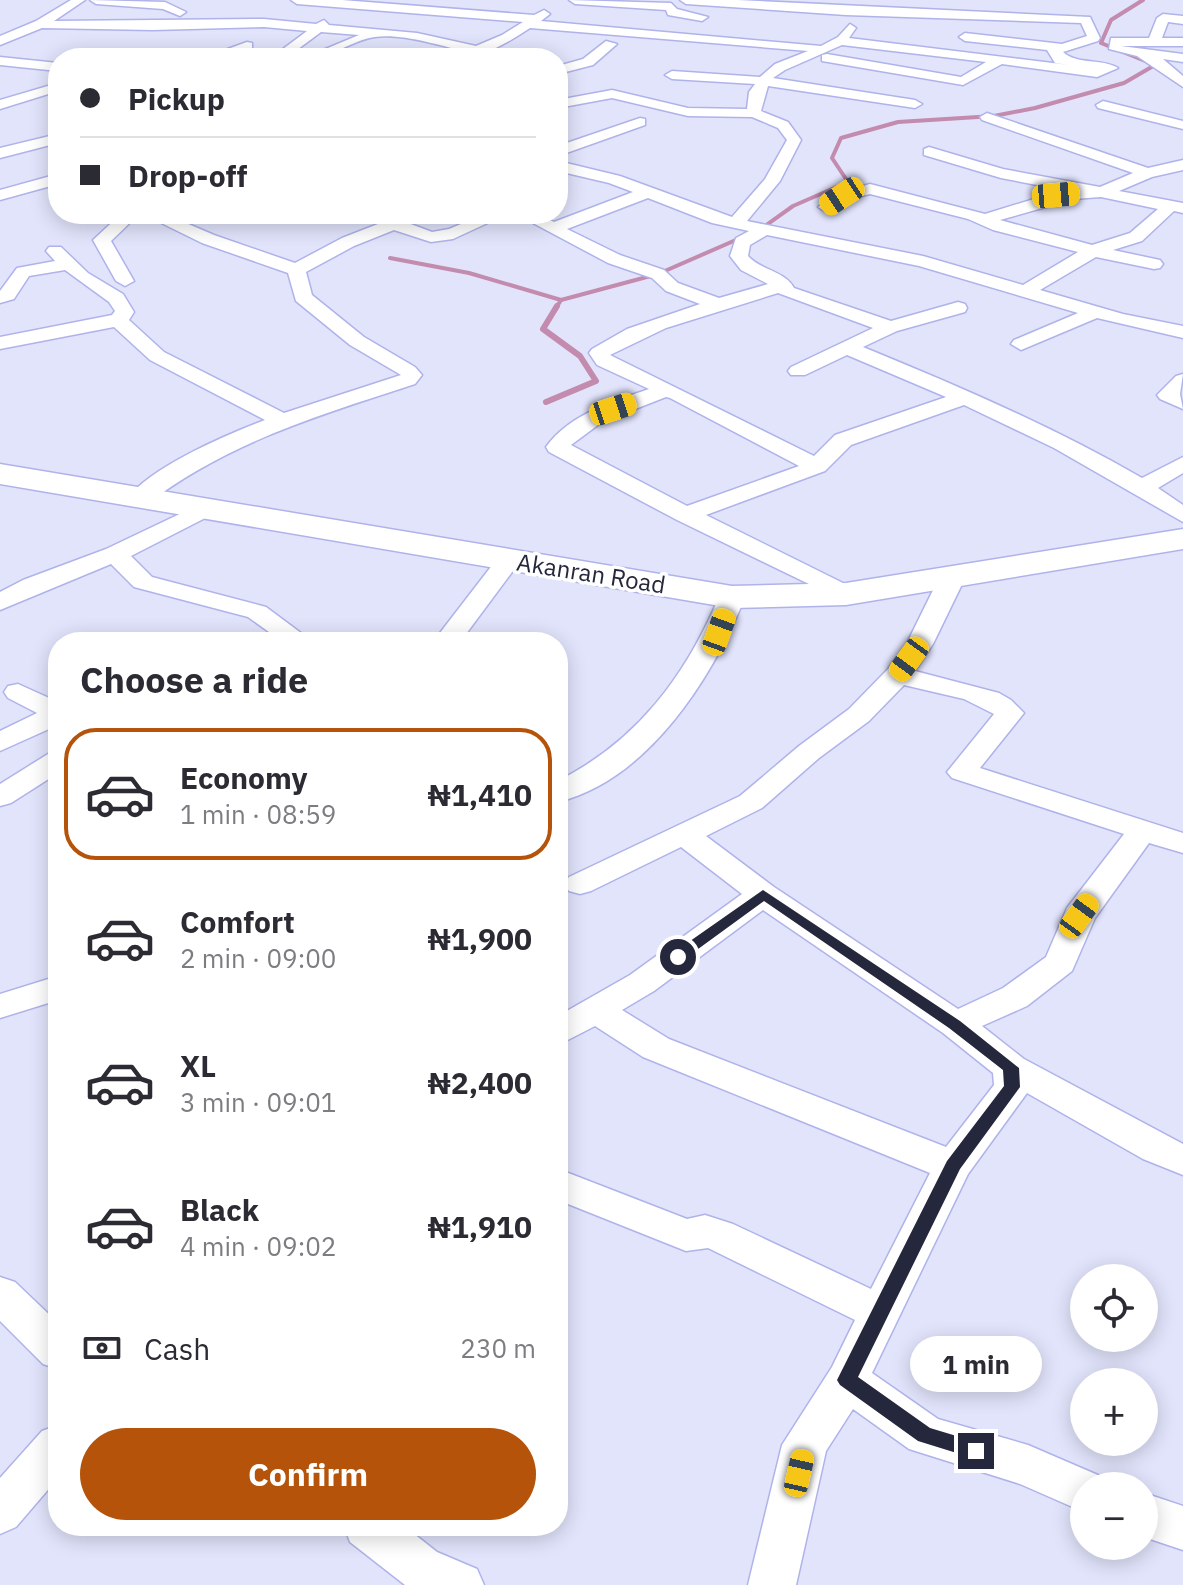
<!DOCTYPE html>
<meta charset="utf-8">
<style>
body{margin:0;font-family:"IBM Plex Sans",sans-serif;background:#f7f7f7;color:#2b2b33;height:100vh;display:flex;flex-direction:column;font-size:30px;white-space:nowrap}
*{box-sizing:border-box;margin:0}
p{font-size:26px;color:#7c7c81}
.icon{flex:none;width:44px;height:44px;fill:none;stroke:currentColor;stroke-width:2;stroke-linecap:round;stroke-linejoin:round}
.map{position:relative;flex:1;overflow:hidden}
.sheet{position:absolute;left:48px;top:632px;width:520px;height:904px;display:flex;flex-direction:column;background:#fff;border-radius:32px;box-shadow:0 4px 20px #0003}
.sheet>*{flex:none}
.banner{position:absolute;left:48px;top:48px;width:520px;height:176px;border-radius:32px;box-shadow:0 4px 20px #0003;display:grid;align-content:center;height:176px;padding:0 32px;background:#fff}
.tools{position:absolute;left:1070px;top:1264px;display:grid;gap:16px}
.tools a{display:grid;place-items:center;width:88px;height:88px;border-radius:50%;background:#fff;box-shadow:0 4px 20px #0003;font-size:40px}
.end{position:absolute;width:36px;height:36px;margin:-18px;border:10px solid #25273c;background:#fff;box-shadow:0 0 0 4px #fff}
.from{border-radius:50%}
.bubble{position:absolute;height:56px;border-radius:28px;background:#fff;box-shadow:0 4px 20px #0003;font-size:26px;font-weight:700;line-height:56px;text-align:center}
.car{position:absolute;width:24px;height:48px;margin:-24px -12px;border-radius:10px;box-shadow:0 0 6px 2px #0007;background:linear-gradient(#f5c518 24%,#345 0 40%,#f5c518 0 76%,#345 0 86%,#f5c518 0)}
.banner b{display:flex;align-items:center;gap:28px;height:76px;font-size:30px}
.banner b+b{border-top:2px solid #e1e1e2}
.banner i{width:20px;height:20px;background:#2b2b33}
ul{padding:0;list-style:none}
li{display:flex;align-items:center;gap:24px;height:132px;margin:0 16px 12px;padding:0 16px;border:4px solid transparent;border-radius:32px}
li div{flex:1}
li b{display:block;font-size:30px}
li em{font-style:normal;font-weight:700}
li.active{border-color:#b45309}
li>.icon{width:72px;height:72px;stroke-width:1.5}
h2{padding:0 32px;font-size:36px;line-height:96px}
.pay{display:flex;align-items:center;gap:20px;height:88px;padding:0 32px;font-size:30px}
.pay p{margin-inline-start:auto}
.action{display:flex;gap:16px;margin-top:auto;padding:16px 32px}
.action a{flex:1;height:92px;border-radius:48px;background:#b45309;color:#fff;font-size:32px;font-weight:700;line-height:92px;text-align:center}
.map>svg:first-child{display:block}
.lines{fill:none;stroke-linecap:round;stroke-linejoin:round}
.stream-far1{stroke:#c38bae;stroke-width:4}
.stream{stroke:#c38bae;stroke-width:6}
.street-casing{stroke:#afb3ea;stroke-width:3}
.secondary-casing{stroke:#afb3ea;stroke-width:3}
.street{fill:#fff;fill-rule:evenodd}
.secondary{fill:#fff;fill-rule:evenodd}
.route{fill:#25273c}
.labels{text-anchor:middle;stroke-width:7;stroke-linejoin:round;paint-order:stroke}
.street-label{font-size:24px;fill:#25273c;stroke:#fff}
</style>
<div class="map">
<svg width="1183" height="1585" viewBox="0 0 1183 1585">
<rect width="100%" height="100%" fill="#e1e4fb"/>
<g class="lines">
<!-- stream-far1 -->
<g class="stream-far1">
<polyline points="758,231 793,206 848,182 832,158 841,138 898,122 994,116 1035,108 1124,83 1155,65 1101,43 1111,20 1143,0"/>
<polyline points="390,258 469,273 561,300 658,274 745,236"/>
<polyline points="556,308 561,300"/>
</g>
<!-- stream -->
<polyline class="stream" points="546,402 596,381 580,356 543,329 557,306"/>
<defs>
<g id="street">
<path d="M71,0H85L54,21L264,19L316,24L324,20L329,25L417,33L476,46L502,35L523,22L297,4L291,0H342L534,15L544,10L550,14L541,21L821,46L838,37L850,24L856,28L849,38L1069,65L1055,63L1047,50L965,41L959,37L965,33L1062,44L1087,36L1081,23L846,15L686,4L680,0H738L1090,17L1100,38L1098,41L1063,52C1077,65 1102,58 1118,68L1097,77L1002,64L963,85L822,61V55L827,54L961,77L986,62L842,45L785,70L773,78L915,100L922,104L915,108L768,86L761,111L788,122L801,140L780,181L747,221L923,256L1023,285L1078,252L993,230L968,219L870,194L848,199L826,212L818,207L836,193L870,184L985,214L1063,190L1001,178L924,155V149L929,147L1003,169L1100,187L1133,173L982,120L980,117L987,113L1148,168L1183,160V170L1152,177L1119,191L1183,203V213L1174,211L1142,241L1113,250L1160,260L1163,264L1160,268L1154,269L1096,257L1040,290L1123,314L1183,326V338L1097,318L1021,350L1011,344L1014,340L1078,313L919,266L767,235L750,245L748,256C760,270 785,271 794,288L891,321L958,302L965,304L967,308L965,312L897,331L863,347C958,386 1052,426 1142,478L1183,457V473L1158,488L1183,505V522L1054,448L964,405L851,445L825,471L706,515L855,589L859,594L855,599L846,602L677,520L549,452L546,447C570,414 612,402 649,389L597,365L589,353L592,349L627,329L700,304L666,291L652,278L608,263L516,214H537L554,222L633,192L609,183L558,171V161L620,176L732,217L765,179L787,140L778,128L752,117L688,116L612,98L558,108V100L612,90L688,108L747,109L749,92L755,84L672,79L665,75L672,71L760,77L775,64L808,51L530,28C509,42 478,61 452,57L463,51C439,45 400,33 375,37C352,40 333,58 304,58L359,35L321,32L286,58H271L307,31L264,27L153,30L42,28L0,45V36L36,21ZM1101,197L1158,209L1130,233L1092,245L1000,220L1053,205L1060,200ZM648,198L712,223L749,231L736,238L730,256L741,270L768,284L719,298L678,283L664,270L620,255L567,229ZM778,293L873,328L791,367L788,371L791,375H805L847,355L946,397L835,435L814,456L610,355L666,328ZM666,397L670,398L799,466L687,506L571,445L602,422Z"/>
<polygon points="90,0 165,2 186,12 180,16 163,9 96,4"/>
<polygon points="569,0 671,3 677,9 708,17 702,21 668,15 666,10 575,4"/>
<polygon points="1163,14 1183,16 1183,24 1168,22 1162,38 1183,38 1183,46 1121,46 1183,54 1183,62 1163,59 1183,76 1183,87 1137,56 1109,49 1111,38 1149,38 1157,18"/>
<polygon points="606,41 617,44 593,65 558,74 558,66 583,59"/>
<polygon points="247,42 252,43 252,49 223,58 203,58"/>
<polygon points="0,57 58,63 58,71 0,65"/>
<polygon points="58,83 58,91 0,109 0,100"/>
<polygon points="1103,101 1183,121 1183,129 1098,108 1096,105"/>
<polygon points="640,118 645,119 645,125 558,156 558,146"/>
<polygon points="58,134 58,143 0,158 0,148"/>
<polygon points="58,174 58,184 0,200 0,190"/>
<polygon points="121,214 139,214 111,241 134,281 125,286 116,281 93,240"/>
<path d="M143,214H165L214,235L295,263L342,238L378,224L356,214L400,217L406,218L408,223L432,232L449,229L485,214H507L453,239L431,242L394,230L354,246L306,272L312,295L364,337L415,367L422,375L415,384C320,415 228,442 147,504H131L127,499C150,467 228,434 265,420L150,360L114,327L0,349V337L112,315L115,311L109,302L65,270L29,276L14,299L0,303V291L17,268L55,261L46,251L49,247H61L88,273L123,294L134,312L129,320L164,352L284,413L401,375L350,345L296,301L288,273L202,243Z"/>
<polygon points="1183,374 1180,394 1183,409 1160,399 1157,395 1176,376"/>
<polygon points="207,501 215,503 219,508 215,513 131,556 152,577 266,607 313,642 283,642 248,617 134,587 111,564 0,610 0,592 23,580 106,549"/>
<polygon points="509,553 518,555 521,560 460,642 433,642 500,555"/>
<path d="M953,568L962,571L966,576L933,644L915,671L999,693L1011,700L1024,713L980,768L1183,833V853L1149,843L1095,918L1072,971L1027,1006L982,1026L1024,1059L1183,1144V1175L1143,1159L1027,1093L968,1174L872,1373L938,1419L1028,1445L1100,1476L1105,1486H1084V1512L1020,1484L909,1449L853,1409L826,1451L796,1585H748L782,1445L832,1367L855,1320L708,1248L686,1251L558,1200V1169L687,1219L705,1215L733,1224L871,1289L930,1173L643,1057L595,1026L558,1045V1016L630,975L742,894L681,847L591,891L580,894L569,891L564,884L569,877L740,796L799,746L849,709L888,669L907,643L940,576L944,571ZM904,685L964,699L994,714L947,772L952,778L1124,834L1067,908L1046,957L1003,988L958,1009L774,887L706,836L762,808L819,758L869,721ZM763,910L943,1033L993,1073L994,1085L946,1147L669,1039L622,1010L654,991Z"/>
<path d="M732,589L741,592L745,597C713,677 648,780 558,802V781C637,741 685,677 719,597L723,592Z"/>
<polygon points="18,684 58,702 58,725 0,751 0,731 37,713 8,698 4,692 8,686"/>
<polygon points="58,751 58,773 11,803 0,806 0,784 48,754"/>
<polygon points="58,976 58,1000 0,1018 0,994"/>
<polygon points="0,1277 15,1282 58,1323 58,1369 43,1364 0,1321"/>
<polygon points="58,1425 58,1478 16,1527 0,1534 0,1478 42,1431"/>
<polygon points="1144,1493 1183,1506 1183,1550 1144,1537"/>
<polygon points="344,1526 404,1526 437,1552 477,1569 484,1585 405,1585 350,1542"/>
</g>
<polygon id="secondary" points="0,464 732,586 846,583 1183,529 1183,549 846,605 732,608 0,484"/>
</defs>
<!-- street casing -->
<use href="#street" class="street-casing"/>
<!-- secondary casing -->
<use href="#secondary" class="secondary-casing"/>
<!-- street -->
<use href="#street" class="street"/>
<!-- secondary -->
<use href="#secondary" class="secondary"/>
</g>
<!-- route -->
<polygon class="route" points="763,890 960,1021 1019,1068 1020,1087 960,1169 858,1377 930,1428 983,1444 986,1451 983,1457 976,1459 918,1441 840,1385 837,1380 947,1161 1004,1086 1003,1070 949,1028 764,901 683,960 673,960 673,953"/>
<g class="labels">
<!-- street labels -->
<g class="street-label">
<text transform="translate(591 574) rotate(9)" y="8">Akanran Road</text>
</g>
</g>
</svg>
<div class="tools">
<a><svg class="icon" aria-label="locate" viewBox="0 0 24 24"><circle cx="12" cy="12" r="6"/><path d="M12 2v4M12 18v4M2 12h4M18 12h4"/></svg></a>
<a>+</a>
<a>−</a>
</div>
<i class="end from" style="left:678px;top:957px"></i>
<i class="end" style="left:976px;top:1451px"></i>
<div class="bubble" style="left:910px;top:1336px;width:132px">1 min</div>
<i class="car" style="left:1056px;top:195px;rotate:85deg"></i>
<i class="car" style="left:842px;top:196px;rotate:237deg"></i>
<i class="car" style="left:613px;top:409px;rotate:72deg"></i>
<i class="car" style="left:719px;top:632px;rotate:20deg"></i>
<i class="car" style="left:909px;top:659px;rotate:216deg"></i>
<i class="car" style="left:1079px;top:916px;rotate:36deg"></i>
<i class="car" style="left:799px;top:1473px;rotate:13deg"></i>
<div class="banner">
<b><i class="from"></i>Pickup</b>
<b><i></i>Drop-off</b>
</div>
<section class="sheet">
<h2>Choose a ride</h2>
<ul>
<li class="active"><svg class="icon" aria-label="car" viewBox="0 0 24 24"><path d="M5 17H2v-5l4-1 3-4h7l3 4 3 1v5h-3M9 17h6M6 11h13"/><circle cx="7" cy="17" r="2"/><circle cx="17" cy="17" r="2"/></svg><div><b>Economy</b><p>1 min · 08:59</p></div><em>₦1,410</em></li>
<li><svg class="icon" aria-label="car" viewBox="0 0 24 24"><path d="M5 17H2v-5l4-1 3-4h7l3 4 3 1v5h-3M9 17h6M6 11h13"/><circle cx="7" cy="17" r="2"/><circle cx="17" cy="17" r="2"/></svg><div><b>Comfort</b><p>2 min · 09:00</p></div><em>₦1,900</em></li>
<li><svg class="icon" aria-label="car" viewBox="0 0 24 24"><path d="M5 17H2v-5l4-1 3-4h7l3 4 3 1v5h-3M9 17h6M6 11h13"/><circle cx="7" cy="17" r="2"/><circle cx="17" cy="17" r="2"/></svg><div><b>XL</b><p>3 min · 09:01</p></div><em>₦2,400</em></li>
<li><svg class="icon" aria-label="car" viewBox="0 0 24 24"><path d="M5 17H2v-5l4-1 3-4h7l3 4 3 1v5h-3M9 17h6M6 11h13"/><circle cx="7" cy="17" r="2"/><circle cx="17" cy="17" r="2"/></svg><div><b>Black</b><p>4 min · 09:02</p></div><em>₦1,910</em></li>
</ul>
<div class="pay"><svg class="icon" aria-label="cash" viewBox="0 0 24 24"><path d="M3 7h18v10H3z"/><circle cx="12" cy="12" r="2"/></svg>Cash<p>230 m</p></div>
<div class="action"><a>Confirm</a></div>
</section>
</div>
